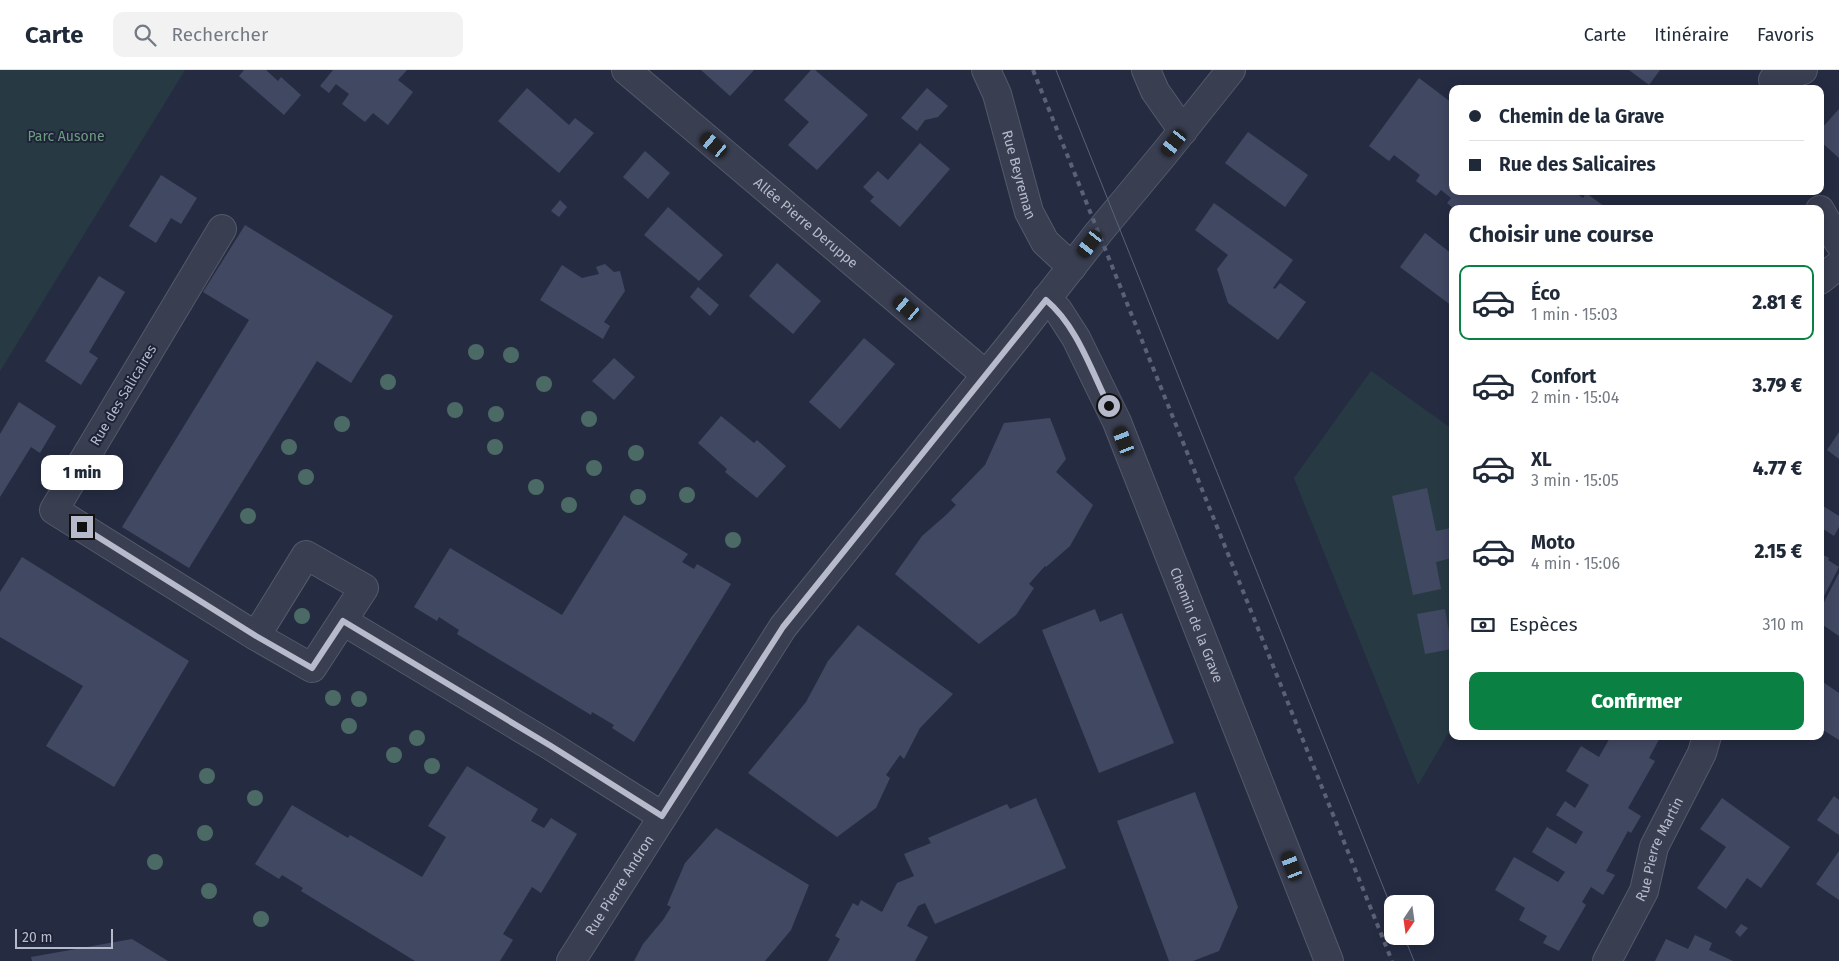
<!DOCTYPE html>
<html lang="fr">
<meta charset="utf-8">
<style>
body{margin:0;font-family:"Fira Sans",sans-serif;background:#f2f2f3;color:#1f2937;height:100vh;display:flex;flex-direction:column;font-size:19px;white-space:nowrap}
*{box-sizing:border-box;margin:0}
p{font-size:16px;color:#747a83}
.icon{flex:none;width:28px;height:28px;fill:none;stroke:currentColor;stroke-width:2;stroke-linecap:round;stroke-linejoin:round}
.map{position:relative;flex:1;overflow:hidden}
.drawer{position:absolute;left:1449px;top:135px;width:375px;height:535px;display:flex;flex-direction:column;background:#fff;border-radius:10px;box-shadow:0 2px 12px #0003}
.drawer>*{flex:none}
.top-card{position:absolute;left:1449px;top:15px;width:375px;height:110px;border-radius:10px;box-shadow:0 2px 12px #0003;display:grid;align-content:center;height:110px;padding:0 20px;background:#fff}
.needle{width:32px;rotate:193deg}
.fabs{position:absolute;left:1384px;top:825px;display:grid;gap:10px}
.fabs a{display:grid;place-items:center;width:50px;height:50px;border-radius:10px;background:#fff;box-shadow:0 2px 12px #0003;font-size:25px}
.scale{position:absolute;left:15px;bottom:12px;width:98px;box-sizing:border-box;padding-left:5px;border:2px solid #b6bacb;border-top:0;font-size:14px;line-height:18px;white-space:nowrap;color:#b6bacb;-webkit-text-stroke:4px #1e2337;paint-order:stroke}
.end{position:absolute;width:22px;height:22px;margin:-11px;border:6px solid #b6bacb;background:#111;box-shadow:0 0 0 2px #111}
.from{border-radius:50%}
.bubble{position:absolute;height:35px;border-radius:10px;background:#fff;box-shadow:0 2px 12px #0003;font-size:16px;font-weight:800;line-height:35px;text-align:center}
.car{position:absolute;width:15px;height:30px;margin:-15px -8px;border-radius:6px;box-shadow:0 0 4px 1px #0007;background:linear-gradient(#222 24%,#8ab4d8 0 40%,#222 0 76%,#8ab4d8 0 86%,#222 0)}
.top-card b{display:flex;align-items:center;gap:18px;height:48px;font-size:19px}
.top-card b+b{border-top:1px solid #e0e1e3}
.top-card i{width:12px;height:12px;background:#1f2937}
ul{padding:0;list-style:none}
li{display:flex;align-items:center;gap:15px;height:75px;margin:0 10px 8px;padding:0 10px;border:2px solid transparent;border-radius:10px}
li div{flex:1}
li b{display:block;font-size:19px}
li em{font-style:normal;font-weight:800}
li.active{border-color:#0b8043}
li>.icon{width:45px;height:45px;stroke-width:1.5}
h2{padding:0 20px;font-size:22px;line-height:60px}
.pay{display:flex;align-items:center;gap:12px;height:55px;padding:0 20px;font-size:19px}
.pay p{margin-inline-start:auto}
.button{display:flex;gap:10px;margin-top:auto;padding:10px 20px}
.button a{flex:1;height:58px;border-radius:10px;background:#0b8043;color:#fff;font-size:20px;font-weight:800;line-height:58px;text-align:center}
header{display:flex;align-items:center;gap:30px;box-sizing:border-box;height:70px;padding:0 25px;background:#fff;border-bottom:1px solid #e0e1e3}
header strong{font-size:24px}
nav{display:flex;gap:28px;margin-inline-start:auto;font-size:18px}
.search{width:350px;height:45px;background:#f2f2f3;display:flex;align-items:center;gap:12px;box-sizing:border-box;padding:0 18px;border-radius:10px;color:#747a83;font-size:19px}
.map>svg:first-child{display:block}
.green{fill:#273a43}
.building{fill:#414862}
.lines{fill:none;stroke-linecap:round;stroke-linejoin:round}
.minor-casing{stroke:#54596b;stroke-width:30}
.minor{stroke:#393e51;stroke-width:28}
.tram{stroke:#5b6178;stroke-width:1}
.rail{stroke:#5b6178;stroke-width:4;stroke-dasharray:5 5;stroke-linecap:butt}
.tree{fill:#4c6a65}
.route{stroke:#b6bacb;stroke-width:6}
.labels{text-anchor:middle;stroke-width:4;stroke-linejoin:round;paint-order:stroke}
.park-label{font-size:14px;fill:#6c9d81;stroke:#1e2337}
.street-label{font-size:14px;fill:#b6bacb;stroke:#1e2337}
</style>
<header>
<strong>Carte</strong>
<div class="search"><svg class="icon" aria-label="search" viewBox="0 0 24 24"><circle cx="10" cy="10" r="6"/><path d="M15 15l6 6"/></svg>Rechercher</div>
<nav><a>Carte</a><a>Itinéraire</a><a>Favoris</a></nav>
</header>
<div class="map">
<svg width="1839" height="891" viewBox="0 0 1839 891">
<rect width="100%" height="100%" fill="#252c42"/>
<!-- green -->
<g class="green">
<polygon points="0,0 185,0 0,301"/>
<polygon points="1371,301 1452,359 1452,657 1418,715 1294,408"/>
</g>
<!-- building -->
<g class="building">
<polygon points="244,0 266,0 278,11 281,7 301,25 284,45 239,6"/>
<polygon points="333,0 407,0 398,10 413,22 388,55 373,43 365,52 342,34 349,24 336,14 329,23 320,16"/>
<polygon points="701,0 754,0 730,26"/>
<polygon points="811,0 815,0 868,45 817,100 788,75 809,52 784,30"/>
<polygon points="1629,0 1660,0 1649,15"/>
<polygon points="1419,8 1452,33 1452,121 1573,121 1583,128 1586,123 1608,139 1454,139 1447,133 1451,128 1441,120 1436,126 1416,111 1420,105 1394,85 1389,91 1369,76"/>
<polygon points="527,18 569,55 575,48 594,63 559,103 498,51"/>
<polygon points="927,18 948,36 938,47 925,50 917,61 901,48"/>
<polygon points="1839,39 1839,88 1820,71 1820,60"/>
<polygon points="1248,62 1308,105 1285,137 1225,93"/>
<polygon points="920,73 950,99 900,157 870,131 874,127 863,117 878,101 888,110"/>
<polygon points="645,81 670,103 648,129 623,107"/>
<polygon points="161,105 197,128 181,154 171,148 156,173 129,156"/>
<polygon points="560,130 567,137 559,147 551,141"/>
<polygon points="1214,133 1293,190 1273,218 1275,219 1280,213 1306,232 1278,270 1228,233 1217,199 1228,185 1195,160"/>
<polygon points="668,137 723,185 699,211 644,165"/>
<polygon points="245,155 393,246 351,313 317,291 189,498 122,457 249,250 203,222"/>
<polygon points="1425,163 1452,184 1452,236 1400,197"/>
<polygon points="777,193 821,231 793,264 749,226"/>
<polygon points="605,194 614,202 620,201 625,221 604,252 610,256 603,269 540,230 562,195 582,208 599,204 596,197"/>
<polygon points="99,206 125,222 89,282 98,288 81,315 45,291"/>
<polygon points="698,217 719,235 710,246 690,227"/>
<polygon points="864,268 895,294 840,359 809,332"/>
<polygon points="614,288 635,307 614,330 592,311"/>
<polygon points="19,332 56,356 40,383 31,377 0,427 0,364"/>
<polygon points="721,346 754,373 757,370 786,396 757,428 725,402 727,399 698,373"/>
<polygon points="1050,348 1066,389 1056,402 1093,435 1070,476 1046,497 1045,496 1029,514 1034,518 1016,545 979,574 895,504 922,466 946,445 956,435 951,430 985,395 1004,353"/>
<polygon points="1839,362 1839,389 1827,380"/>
<polygon points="1427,418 1436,461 1450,458 1452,471 1452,488 1436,492 1441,519 1413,525 1392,426"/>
<polygon points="1820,434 1839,446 1839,457 1834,466 1820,457"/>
<polygon points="624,445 688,484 682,492 694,499 697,494 731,514 634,672 612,658 614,655 592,642 591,645 457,564 459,560 439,547 437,551 414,537 450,478 562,545"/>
<polygon points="1820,483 1829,488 1828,490 1839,497 1820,534"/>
<polygon points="22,487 189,591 114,717 46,676 83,616 0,567 0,522"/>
<polygon points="1839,503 1839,566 1820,553 1820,540"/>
<polygon points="1095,539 1100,552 1122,543 1174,673 1099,703 1042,560"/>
<polygon points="1445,539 1452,579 1425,584 1417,544"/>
<polygon points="858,555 953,624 920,658 904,689 900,685 886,705 890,708 876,738 837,767 748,703 806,632 828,591"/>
<polygon points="1820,610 1839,623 1839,670 1820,658"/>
<polygon points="1611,666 1661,666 1649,688 1655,691 1628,738 1641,746 1631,763 1628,761 1606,801 1615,805 1603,825 1591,817 1582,832 1586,835 1559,881 1543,873 1547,866 1519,850 1525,838 1495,820 1514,787 1558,812 1565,802 1532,782 1547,757 1576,774 1583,762 1556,745 1565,731 1575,738 1589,715 1566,701 1581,676 1599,687"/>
<polygon points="467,696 538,739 531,751 544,758 551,748 577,764 541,823 532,817 503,864 513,870 500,891 415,891 301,821 303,818 282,805 279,809 255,794 292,735 348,768 350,765 422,807 446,767 428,756"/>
<polygon points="1195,722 1238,837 1219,881 1193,891 1169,891 1117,751"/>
<polygon points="1834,726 1839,730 1839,765 1817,750"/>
<polygon points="1036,728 1066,798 935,854 925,833 918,836 907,856 928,867 915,891 828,891 840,869 835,866 853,833 858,836 861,830 882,842 897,813 914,806 904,784 931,773 928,768 1007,734 1010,739"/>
<polygon points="1722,728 1790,777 1761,818 1747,808 1726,839 1697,818 1726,777 1700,759"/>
<polygon points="716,758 809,815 791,860 765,891 634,891 643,874 663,850 671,837 667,835 685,793"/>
<polygon points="1839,781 1839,830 1816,814"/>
<polygon points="1741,854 1748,858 1740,867 1735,862"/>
<polygon points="1695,865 1712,873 1709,880 1733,891 1655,891 1666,869 1688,879"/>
<polygon points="132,869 168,891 32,891 31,887"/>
</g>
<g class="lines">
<defs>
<g id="minor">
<path id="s1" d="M626,0L986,305"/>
<path id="s2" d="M986,0L997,24L1029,142L1045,172L1072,197"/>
<polyline points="1146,0 1155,21 1183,61"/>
<polyline points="1773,10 1803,0"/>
<polyline points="1820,140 1839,173"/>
<polyline points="222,159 54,440 256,566"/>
<polyline points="1820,210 1839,195"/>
<path id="s3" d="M1046,229L1058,240L1076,268L1117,352L1329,891"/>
<polygon points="306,485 364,518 312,598 256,566"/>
<polyline points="343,551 551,676 662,746"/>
<path id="s4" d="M571,891L783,557L1016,268L1099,162L1164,84L1231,0"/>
<path id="s5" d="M1607,891L1644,821L1654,777L1702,683L1707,666"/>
</g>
</defs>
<!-- minor casing -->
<use href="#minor" class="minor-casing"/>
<!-- minor -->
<use href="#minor" class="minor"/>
<!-- tram -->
<g class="tram">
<polyline points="1056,0 1392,839"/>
<polyline points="1404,866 1414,891"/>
</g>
<!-- rail -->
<polyline class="rail" points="1033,0 1392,891"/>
</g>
<!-- trees -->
<g class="tree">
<circle cx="476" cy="282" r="8"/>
<circle cx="511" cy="285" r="8"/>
<circle cx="388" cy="312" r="8"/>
<circle cx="544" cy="314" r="8"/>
<circle cx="455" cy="340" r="8"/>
<circle cx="496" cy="344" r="8"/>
<circle cx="589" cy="349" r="8"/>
<circle cx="342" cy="354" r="8"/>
<circle cx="289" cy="377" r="8"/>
<circle cx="495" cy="377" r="8"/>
<circle cx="636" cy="383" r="8"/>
<circle cx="594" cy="398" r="8"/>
<circle cx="306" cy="407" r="8"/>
<circle cx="536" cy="417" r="8"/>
<circle cx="687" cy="425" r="8"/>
<circle cx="638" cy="427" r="8"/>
<circle cx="569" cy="435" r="8"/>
<circle cx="248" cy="446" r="8"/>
<circle cx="733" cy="470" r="8"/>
<circle cx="302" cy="546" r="8"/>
<circle cx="333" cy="628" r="8"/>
<circle cx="359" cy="629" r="8"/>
<circle cx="349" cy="656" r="8"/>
<circle cx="417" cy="668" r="8"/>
<circle cx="394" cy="685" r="8"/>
<circle cx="432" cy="696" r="8"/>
<circle cx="207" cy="706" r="8"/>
<circle cx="255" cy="728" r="8"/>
<circle cx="205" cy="763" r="8"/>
<circle cx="155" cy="792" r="8"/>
<circle cx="209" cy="821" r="8"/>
<circle cx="261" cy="849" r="8"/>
</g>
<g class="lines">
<!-- route -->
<path class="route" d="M82,457L256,566L312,598L343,551L551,676L662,746L783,557L1046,230C1077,256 1091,300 1109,336"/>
</g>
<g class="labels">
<!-- park labels -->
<g class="park-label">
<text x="66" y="71">Parc Ausone</text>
</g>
<!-- street labels -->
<g class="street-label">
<text dy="5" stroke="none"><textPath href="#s2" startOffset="110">Rue Beyreman</textPath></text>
<text dy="5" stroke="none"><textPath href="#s1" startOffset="236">Allée Pierre Deruppe</textPath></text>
<text transform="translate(123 325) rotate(-59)" y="5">Rue des Salicaires</text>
<text dy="5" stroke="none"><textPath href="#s3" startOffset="361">Chemin de la Grave</textPath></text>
<text dy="5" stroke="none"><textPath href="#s5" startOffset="124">Rue Pierre Martin</textPath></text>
<text dy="5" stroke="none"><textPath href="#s4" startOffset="90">Rue Pierre Andron</textPath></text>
</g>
</g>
</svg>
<div class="fabs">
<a><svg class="needle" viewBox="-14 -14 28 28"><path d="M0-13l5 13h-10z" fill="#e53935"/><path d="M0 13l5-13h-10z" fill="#747a83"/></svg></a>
</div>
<div class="scale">20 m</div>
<i class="end from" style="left:1109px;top:336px"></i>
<i class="end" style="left:82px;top:457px"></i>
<div class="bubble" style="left:41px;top:385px;width:82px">1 min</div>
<i class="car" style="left:1174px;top:73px;rotate:219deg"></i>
<i class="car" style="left:714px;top:75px;rotate:310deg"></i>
<i class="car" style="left:1090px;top:174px;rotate:217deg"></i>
<i class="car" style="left:907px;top:238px;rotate:310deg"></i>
<i class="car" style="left:1124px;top:371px;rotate:339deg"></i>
<i class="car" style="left:1292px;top:796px;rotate:339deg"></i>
<div class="top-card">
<b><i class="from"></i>Chemin de la Grave</b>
<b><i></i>Rue des Salicaires</b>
</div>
<section class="drawer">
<h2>Choisir une course</h2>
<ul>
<li class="active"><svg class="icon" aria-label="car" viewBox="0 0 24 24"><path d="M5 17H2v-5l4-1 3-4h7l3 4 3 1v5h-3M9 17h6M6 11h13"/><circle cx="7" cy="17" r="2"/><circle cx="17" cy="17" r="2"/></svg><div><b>Éco</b><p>1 min · 15:03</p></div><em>2.81 €</em></li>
<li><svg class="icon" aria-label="car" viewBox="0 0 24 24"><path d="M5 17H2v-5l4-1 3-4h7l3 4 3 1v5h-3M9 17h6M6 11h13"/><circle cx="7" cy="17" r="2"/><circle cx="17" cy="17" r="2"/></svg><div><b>Confort</b><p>2 min · 15:04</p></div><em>3.79 €</em></li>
<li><svg class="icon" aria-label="car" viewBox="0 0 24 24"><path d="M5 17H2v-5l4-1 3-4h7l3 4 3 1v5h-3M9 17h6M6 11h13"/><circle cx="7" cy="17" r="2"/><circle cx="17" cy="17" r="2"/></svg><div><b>XL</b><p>3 min · 15:05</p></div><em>4.77 €</em></li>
<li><svg class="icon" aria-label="car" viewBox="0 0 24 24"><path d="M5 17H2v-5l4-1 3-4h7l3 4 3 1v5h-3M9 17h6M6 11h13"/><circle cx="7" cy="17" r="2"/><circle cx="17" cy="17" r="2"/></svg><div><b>Moto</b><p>4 min · 15:06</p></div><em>2.15 €</em></li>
</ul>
<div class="pay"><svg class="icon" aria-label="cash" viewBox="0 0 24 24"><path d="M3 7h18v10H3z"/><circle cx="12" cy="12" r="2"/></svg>Espèces<p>310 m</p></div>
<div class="button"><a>Confirmer</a></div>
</section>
</div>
